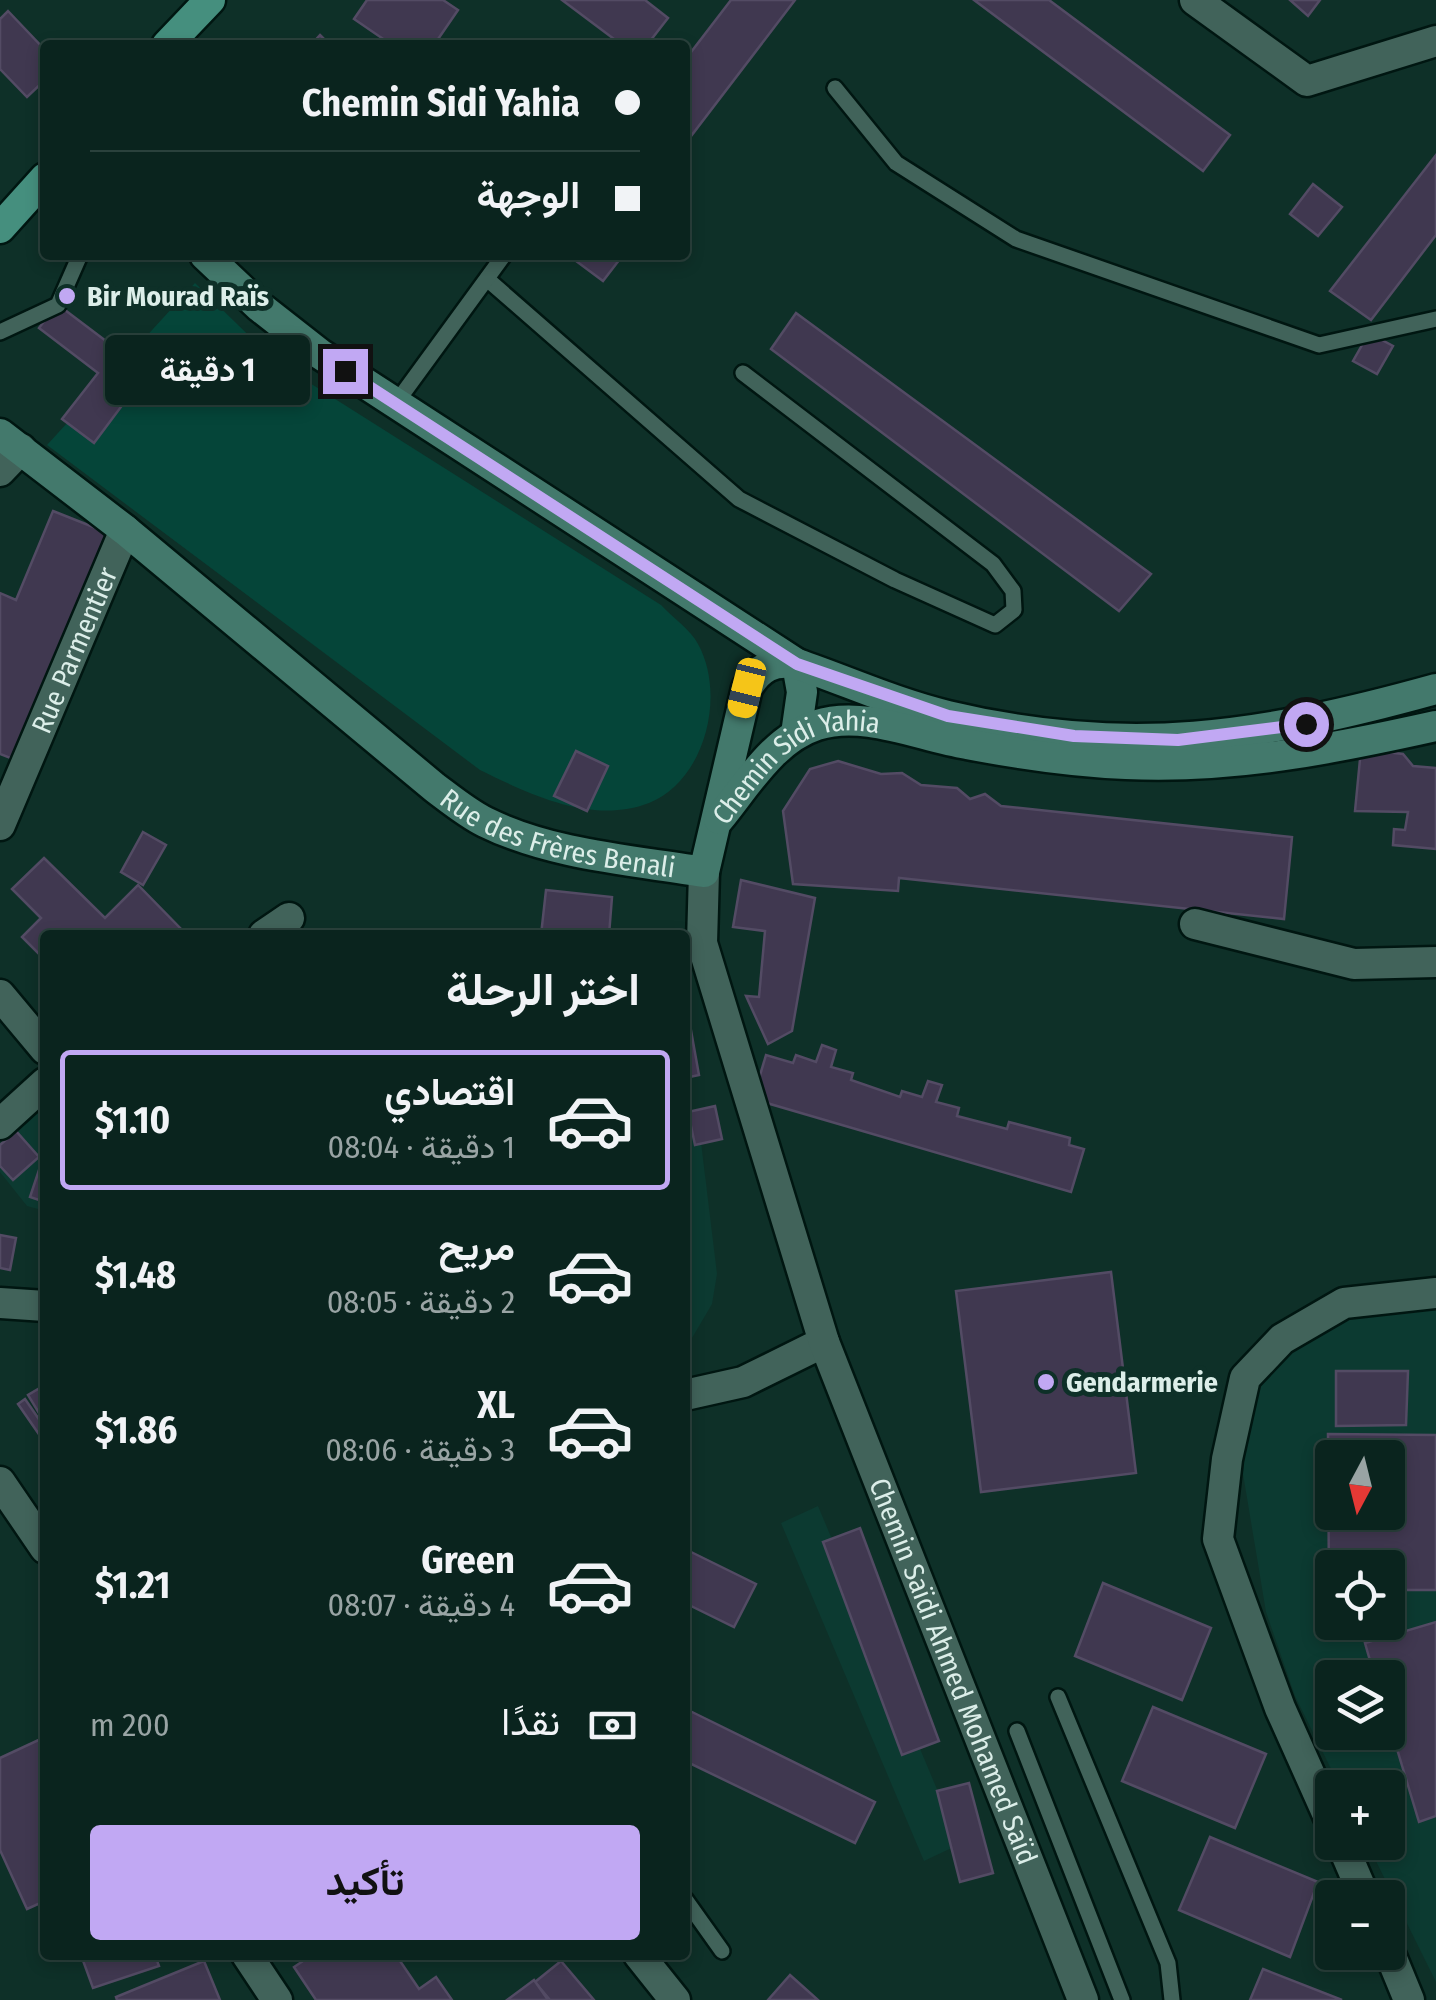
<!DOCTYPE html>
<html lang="ar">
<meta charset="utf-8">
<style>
body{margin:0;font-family:"Fira Sans Condensed",Vazirmatn,sans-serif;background:#132c27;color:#f1f3f6;direction:rtl;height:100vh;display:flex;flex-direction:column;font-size:38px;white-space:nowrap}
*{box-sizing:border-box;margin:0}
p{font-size:32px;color:#99a4a4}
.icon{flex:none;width:55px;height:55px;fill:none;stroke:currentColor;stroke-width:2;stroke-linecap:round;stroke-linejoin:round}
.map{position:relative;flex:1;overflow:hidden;direction:ltr}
.panel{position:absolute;left:40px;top:930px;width:650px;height:1030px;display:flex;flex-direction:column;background:#0a241e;border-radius:10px;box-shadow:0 5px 15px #0003,0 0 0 2px #2a413c;direction:rtl}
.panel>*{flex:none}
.hud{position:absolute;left:40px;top:40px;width:650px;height:220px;border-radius:10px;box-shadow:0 5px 15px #0003,0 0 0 2px #2a413c;direction:rtl;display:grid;align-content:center;height:220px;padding:0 50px;background:#0a241e}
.needle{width:65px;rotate:187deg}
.controls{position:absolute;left:1315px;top:1440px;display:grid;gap:20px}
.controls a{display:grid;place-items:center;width:90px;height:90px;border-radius:10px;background:#0a241e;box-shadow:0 5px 15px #0003,0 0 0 2px #2a413c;font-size:50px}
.end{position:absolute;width:45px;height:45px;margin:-22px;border:12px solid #c1a8f3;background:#111;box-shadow:0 0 0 5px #111}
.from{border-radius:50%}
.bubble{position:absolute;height:70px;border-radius:10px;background:#0a241e;box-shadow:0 5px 15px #0003,0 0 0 2px #2a413c;font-size:32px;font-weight:700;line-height:70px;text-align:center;direction:rtl}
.car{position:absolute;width:30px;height:60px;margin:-30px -15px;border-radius:12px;box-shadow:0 0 8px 2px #0007;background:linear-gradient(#f5c518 24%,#345 0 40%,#f5c518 0 76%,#345 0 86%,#f5c518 0)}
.hud b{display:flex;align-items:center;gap:35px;height:95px;font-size:38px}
.hud b+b{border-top:2px solid #2a413c}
.hud i{width:25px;height:25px;background:#f1f3f6}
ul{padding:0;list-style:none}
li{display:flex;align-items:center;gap:30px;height:140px;margin:0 20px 15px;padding:0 30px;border:5px solid transparent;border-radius:10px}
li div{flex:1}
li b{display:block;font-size:38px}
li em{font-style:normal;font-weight:700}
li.active{border-color:#c1a8f3}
li>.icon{width:90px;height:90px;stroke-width:1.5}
h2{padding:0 50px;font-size:45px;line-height:120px}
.pay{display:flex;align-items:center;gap:25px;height:110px;padding:0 50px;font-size:38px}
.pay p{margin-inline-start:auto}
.cta{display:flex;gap:20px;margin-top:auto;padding:20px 50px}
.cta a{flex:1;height:115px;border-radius:10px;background:#c1a8f3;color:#111;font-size:40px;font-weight:700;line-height:115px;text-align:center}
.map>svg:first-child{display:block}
.built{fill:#0c3a31;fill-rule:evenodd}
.green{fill:#054539}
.building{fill:#403850;stroke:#534b64;stroke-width:2.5;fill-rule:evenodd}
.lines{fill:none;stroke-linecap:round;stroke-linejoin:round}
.service-casing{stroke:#001611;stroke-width:20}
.minor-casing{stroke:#001611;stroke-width:35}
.tertiary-casing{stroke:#001611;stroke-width:35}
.secondary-casing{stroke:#001611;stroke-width:35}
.primary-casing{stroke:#001611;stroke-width:35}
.service{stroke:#41635a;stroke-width:15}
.minor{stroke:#41635a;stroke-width:30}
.tertiary{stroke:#41635a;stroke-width:30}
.secondary{stroke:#43796c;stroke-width:30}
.primary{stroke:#458f7e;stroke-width:30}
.route{stroke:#c1a8f3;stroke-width:12}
.poi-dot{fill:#c1a8f3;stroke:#0e3028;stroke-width:4}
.labels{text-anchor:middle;stroke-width:10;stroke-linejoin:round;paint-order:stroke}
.poi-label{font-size:28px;font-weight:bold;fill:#dceee9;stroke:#0e3028;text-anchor:start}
.street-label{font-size:28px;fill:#dceee9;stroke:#0e3028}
</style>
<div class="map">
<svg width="1436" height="2000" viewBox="0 0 1436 2000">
<rect width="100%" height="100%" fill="#0e3028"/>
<!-- built -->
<g class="built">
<polygon points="45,1106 45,1211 27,1206 0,1172 0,1147"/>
<polygon points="699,1126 717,1274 712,1304 692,1338 685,1341 685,1129"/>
<path d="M1436,1302V1982L1367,1843L1388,1842V1788L1340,1787L1295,1696L1266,1612L1243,1474L1248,1424L1264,1372L1315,1322ZM1332,1458H1388V1512H1332ZM1332,1568H1388V1622H1332ZM1332,1678H1388V1732H1332Z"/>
<polygon points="818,1506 960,1844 924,1861 781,1523"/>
</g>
<!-- green -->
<path class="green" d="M195,283L275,361L661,605C672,617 691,630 698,644C726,694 706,780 649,803C592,825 529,794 480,770L47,445Z"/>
<!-- building -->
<g class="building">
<polygon points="367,0 443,0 458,10 434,45 392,45 354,19"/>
<polygon points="562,0 645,0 668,18 647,45 622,45"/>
<polygon points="731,0 795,0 685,144 685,60"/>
<polygon points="974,0 1049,0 1230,135 1203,171"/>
<polygon points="1290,0 1320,0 1308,16"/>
<polygon points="8,11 45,50 45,80 27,97 0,69 0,19"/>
<polygon points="320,35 330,45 311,45"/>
<polygon points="1436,155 1436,235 1371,320 1330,291"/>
<polygon points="1313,184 1342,207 1318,236 1290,214"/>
<polygon points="568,255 623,255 603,281"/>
<polygon points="57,304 147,372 94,443 62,419 98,373 39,328"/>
<polygon points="796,313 1151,574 1119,611 771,349"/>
<polygon points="1369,333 1393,346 1377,374 1353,361"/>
<polygon points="53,511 111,534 18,761 0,754 0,593 16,600"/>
<polygon points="1361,749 1403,754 1413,766 1436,768 1436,849 1393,845 1394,829 1405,830 1408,812 1355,811"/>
<polygon points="576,751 608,766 587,811 554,796"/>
<polygon points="838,761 881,774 902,773 921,785 957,788 970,799 985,794 1001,806 1292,837 1284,919 899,878 898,891 793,884 783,811 810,769"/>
<polygon points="143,832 166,845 143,885 121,872"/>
<polygon points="44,858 105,918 138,885 185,933 45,935 45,960 22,937 41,918 12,889"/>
<polygon points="741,880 815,898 792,1031 768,1044 746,996 759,997 765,931 733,927"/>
<polygon points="546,890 612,897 609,935 541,935"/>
<polygon points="685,997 699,1075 685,1078"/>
<polygon points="822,1045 836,1050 831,1067 853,1073 851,1080 900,1097 902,1091 922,1097 928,1081 942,1085 936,1102 959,1108 957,1116 1007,1129 1009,1122 1070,1138 1069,1145 1084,1149 1071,1192 753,1099 766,1055 793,1063 796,1055 816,1062"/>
<polygon points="715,1106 722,1139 695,1145 688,1112"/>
<polygon points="16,1131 39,1157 13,1180 0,1166 0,1145"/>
<polygon points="45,1152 45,1202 30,1197"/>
<polygon points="0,1235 16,1238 10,1270 0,1268"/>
<polygon points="1111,1272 1136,1473 981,1492 956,1291"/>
<polygon points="1336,1371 1408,1371 1406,1425 1336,1426"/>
<polygon points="45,1385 45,1423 28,1395"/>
<polygon points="25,1399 45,1428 45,1443 18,1404"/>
<path d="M1328,1434L1436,1435V1590H1388V1568H1332L1329,1590ZM1332,1458H1388V1512H1332Z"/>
<polygon points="860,1528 939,1741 902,1755 823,1542"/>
<polygon points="685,1549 756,1584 734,1627 685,1603"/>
<polygon points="1103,1583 1211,1628 1182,1700 1075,1656"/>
<polygon points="1436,1622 1436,1816 1419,1822 1388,1719 1388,1678 1375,1678 1365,1643"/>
<polygon points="1153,1707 1266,1754 1235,1828 1122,1781"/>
<polygon points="688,1710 875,1802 855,1843 685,1761"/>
<polygon points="45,1737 45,1901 27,1909 0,1850 0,1758"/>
<polygon points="969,1783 993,1873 960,1882 937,1791"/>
<polygon points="1210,1837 1318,1882 1290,1957 1179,1910"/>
<polygon points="81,1955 155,1955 159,1966 93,1988"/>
<polygon points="312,1955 396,1955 419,1989 436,1977 452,2000 316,2000 294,1967"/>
<polygon points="204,1961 220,2000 117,2000 116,1997"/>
<polygon points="561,1961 594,2000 550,2000 535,1982"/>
<polygon points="1263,1969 1342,2000 1250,2000"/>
<polygon points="790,1975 818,2000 768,2000"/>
<polygon points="534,1980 548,2000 507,2000"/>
</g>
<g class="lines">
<defs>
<g id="service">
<polyline points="835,88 896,163 1016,239 1319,345 1436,319"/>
<polyline points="487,279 739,499 895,580 995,625 1014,610 1013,591 993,564 743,373"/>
<polyline points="0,332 58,305 80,255"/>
<polyline points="396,403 504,255"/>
<polyline points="1058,1697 1168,1963 1172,2000"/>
<polyline points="1017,1731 1122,2000"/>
<polyline points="685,1899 722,1951"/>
</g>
<g id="minor">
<polyline points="1195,0 1307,81 1436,41"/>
<polyline points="0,471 21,449"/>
<path id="s1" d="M0,825L125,530"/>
<polyline points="1195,924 1354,964 1436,962"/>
<polyline points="264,935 289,918"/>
<polyline points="0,995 45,1049"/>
<polyline points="0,1124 45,1083"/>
<polyline points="0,1303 45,1306"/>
<polyline points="685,1395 743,1382 824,1342"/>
<polyline points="0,1482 45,1548"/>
<polyline points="1332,1824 1280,1708 1218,1539 1227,1459 1245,1378 1282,1339 1344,1303 1436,1293"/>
<polyline points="1341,1842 1365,1898"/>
<polyline points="1388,1949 1409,2000"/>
<polyline points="247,1955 277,2000"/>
<polyline points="639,1955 675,2000"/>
</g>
<g id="tertiary">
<path id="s2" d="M704,872L702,943L824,1342L1083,2000"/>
</g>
<g id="secondary">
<polyline points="205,255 260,307 320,354 797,664 802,692 796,734"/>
<path id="s3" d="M0,434L125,530L434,787C450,799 467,813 485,822C552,855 631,860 704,872L747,688C759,668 773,659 797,664C847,681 897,704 948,716C1127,759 1263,737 1436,689"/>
<path id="s4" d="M719,819C747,785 773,739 817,725C864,710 919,736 967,744C1019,754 1073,762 1126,764C1232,769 1333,749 1436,726"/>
</g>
<g id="primary">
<polyline points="167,45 210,0"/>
<polyline points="0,228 45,178"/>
</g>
</defs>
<!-- service casing -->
<use href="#service" class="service-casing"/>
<!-- minor casing -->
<use href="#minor" class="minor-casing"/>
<!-- tertiary casing -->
<use href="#tertiary" class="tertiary-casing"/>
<!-- secondary casing -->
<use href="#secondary" class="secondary-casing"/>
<!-- primary casing -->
<use href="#primary" class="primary-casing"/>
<!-- service -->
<use href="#service" class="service"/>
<!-- minor -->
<use href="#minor" class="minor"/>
<!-- tertiary -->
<use href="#tertiary" class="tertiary"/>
<!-- secondary -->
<use href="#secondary" class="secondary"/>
<!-- primary -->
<use href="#primary" class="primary"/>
</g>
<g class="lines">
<!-- route -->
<polyline class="route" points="345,371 797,664 948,716 1074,736 1178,740 1306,724"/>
</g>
<!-- markers -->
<g class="poi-dot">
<circle cx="67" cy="296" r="10"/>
<circle cx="1046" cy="1382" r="10"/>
</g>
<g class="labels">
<!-- poi labels -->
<g class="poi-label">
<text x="87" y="306">Bir Mourad Raïs</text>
<text x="1066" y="1392">Gendarmerie</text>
</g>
<!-- street labels -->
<g class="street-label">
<text dy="10" stroke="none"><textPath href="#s1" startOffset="190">Rue Parmentier</textPath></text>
<text dy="10" stroke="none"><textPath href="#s4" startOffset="100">Chemin Sidi Yahia</textPath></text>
<text dy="10" stroke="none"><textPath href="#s3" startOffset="695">Rue des Frères Benali</textPath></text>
<text dy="10" stroke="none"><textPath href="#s2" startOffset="842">Chemin Saïdi Ahmed Mohamed Saïd</textPath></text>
</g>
</g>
</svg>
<div class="controls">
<a><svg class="needle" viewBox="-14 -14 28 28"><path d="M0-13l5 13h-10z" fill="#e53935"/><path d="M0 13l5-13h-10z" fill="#99a4a4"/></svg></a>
<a><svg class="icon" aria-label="locate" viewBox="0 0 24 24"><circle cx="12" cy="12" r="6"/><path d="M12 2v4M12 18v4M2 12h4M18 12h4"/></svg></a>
<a><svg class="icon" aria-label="layers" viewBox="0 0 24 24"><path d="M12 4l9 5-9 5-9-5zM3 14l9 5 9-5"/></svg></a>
<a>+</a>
<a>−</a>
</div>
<i class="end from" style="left:1306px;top:724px"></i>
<i class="end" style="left:345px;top:371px"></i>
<div class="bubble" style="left:105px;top:335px;width:205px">1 دقيقة</div>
<i class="car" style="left:747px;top:688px;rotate:194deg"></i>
<div class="hud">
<b><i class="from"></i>Chemin Sidi Yahia</b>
<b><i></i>الوجهة</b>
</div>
<section class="panel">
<h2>اختر الرحلة</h2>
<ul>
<li class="active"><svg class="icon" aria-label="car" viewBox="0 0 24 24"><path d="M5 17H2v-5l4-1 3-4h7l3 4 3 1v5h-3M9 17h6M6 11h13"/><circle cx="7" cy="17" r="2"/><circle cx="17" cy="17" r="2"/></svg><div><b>اقتصادي</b><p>1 دقيقة · 08:04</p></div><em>$1.10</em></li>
<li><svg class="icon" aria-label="car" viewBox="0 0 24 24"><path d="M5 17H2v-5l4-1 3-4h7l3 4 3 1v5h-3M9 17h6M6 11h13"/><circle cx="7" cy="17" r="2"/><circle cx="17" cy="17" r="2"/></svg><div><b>مريح</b><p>2 دقيقة · 08:05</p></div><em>$1.48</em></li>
<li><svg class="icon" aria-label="car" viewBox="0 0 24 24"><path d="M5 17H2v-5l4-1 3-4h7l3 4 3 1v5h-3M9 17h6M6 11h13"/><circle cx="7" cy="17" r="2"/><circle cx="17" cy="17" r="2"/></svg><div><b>XL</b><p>3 دقيقة · 08:06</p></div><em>$1.86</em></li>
<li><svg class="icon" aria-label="car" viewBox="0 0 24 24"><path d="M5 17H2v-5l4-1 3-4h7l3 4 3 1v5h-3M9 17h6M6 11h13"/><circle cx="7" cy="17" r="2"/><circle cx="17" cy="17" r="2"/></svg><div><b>Green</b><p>4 دقيقة · 08:07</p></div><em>$1.21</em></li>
</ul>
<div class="pay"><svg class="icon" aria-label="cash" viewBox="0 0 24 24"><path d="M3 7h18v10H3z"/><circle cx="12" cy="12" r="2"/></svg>نقدًا<p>200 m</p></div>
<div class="cta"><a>تأكيد</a></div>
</section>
</div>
